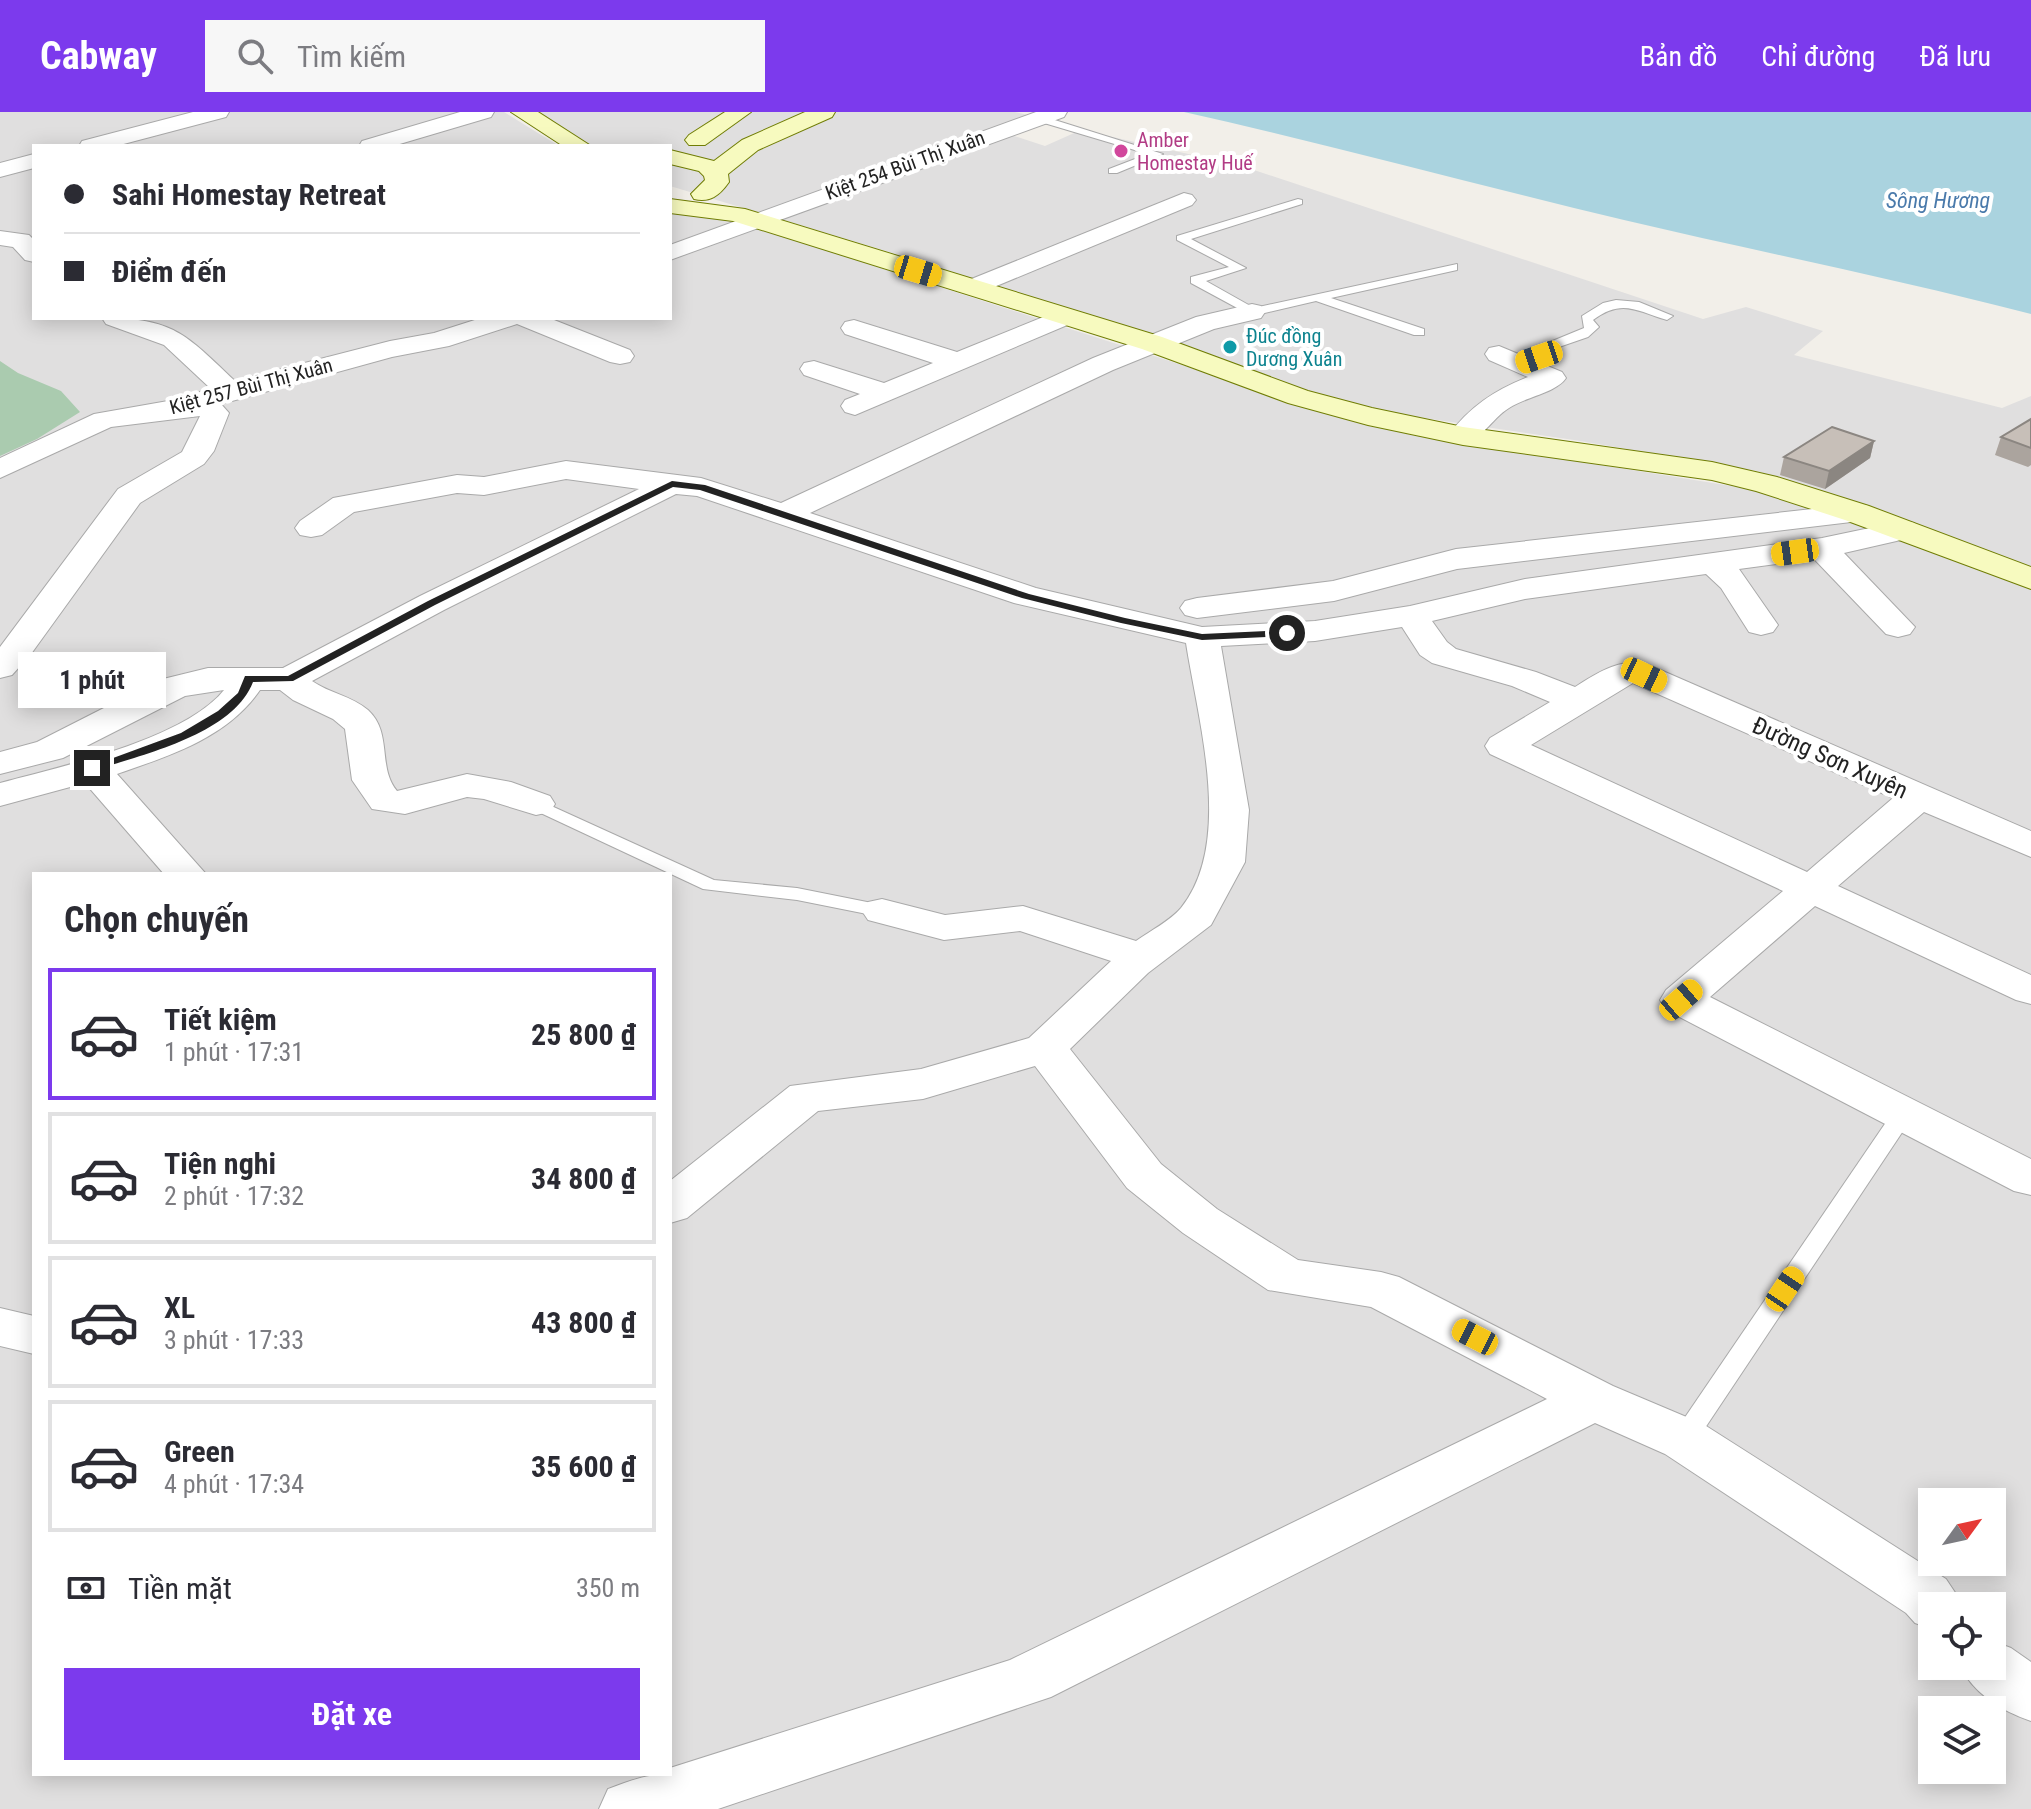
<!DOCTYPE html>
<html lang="vi">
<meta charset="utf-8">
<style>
body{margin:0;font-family:"Roboto Condensed",sans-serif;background:#f7f7f7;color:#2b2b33;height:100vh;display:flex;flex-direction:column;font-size:30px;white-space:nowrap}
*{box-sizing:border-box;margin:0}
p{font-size:26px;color:#7c7c81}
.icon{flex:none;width:44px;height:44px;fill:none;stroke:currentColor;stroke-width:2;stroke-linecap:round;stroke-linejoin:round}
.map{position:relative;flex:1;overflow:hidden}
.sheet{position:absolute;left:32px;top:760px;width:640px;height:904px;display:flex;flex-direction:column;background:#fff;border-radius:0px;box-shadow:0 4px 20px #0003}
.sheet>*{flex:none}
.guide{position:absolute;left:32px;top:32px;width:640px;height:176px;border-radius:0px;box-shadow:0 4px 20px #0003;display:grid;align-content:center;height:176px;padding:0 32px;background:#fff}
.needle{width:52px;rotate:57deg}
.controls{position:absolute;left:1918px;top:1376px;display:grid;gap:16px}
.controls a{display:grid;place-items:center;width:88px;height:88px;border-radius:0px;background:#fff;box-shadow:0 4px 20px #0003;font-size:40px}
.end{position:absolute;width:36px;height:36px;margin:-18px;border:10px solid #222;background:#fff;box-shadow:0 0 0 4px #fff}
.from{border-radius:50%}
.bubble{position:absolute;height:56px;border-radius:0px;background:#fff;box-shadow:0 4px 20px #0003;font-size:26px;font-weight:700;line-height:56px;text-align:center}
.car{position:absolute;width:24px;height:48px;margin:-24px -12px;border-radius:10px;box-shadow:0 0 6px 2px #0007;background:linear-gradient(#f5c518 24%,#345 0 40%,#f5c518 0 76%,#345 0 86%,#f5c518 0)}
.guide b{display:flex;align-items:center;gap:28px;height:76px;font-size:30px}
.guide b+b{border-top:2px solid #e1e1e2}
.guide i{width:20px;height:20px;background:#2b2b33}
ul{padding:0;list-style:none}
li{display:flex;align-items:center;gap:24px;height:132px;margin:0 16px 12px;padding:0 16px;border:4px solid #e1e1e2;border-radius:0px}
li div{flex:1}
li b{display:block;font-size:30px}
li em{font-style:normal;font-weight:700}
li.active{border-color:#7c3aed}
li>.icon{width:72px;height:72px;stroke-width:1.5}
h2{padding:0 32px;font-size:36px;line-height:96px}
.pay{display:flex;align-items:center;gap:20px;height:88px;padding:0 32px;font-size:30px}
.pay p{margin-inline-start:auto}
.action{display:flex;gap:16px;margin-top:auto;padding:16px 32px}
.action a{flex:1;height:92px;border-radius:0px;background:#7c3aed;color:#fff;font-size:32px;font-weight:700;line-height:92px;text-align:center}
header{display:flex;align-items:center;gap:48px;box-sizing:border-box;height:112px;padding:0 40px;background:#7c3aed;color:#fff}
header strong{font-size:38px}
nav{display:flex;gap:44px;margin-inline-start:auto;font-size:28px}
.search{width:560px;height:72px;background:#f7f7f7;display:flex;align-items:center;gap:20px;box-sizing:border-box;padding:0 28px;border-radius:0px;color:#7c7c81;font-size:30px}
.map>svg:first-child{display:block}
.residential{fill:#e0dfdf;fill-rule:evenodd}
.cemetery{fill:#aacbaf}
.water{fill:#aad3df}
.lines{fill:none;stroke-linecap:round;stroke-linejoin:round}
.lane-casing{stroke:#a9a9a9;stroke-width:2}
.street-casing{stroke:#a9a9a9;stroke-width:2}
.secondary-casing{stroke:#707d05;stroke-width:2}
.lane{fill:#fff;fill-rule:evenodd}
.street{fill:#fff;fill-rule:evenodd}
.secondary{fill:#f7fabf;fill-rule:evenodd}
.wall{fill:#aba49e}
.shaded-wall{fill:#8b8681}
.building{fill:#c7bfb8;stroke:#8b8681;stroke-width:2}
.route{fill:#222}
.hotel-dot{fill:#d1479c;stroke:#fff;stroke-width:3}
.culture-dot{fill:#0f9aa8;stroke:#fff;stroke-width:3}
.labels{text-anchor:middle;stroke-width:8;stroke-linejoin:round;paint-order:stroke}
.far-hotel-label{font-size:20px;fill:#b23c85;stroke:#fff;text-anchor:start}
.far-street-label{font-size:20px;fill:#222;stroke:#fff}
.far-culture-label{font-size:20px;fill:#0d838f;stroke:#fff;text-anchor:start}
.far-water-label{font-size:22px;font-style:italic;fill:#4a7aab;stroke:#fff}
.street-label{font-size:24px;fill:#222;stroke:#fff}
</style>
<header>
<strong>Cabway</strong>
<div class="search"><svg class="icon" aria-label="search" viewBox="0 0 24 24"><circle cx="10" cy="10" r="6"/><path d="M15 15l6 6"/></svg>Tìm kiếm</div>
<nav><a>Bản đồ</a><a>Chỉ đường</a><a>Đã lưu</a></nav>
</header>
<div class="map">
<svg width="2031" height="1697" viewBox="0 0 2031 1697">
<rect width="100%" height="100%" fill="#f2efe9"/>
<!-- residential -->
<g class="residential">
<path d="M0,0H504L559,34H34V206H670V88L1343,305L1582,350L1769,380L2031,477V1697H0ZM34,762H670V1662H34ZM1932,1390H1992V1450H1932ZM1932,1494H1992V1554H1932ZM1932,1598H1992V1658H1932Z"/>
<polygon points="531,0 1015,0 1041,6 1011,23 1045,34 1081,18 1242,54 1703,207 1746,195 1823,219 1794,243 2002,296 2031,284 2031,459 1858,392 1757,359 1574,328 1383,300 1274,269 916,148 670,74 670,34 587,34"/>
</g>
<!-- cemetery -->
<polygon class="cemetery" points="0,249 18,261 61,279 80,300 37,327 0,344"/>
<!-- water -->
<path class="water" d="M1184,0H2031V202C1896,167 1760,140 1624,108C1477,73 1331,33 1184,0Z"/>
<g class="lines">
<defs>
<g id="lane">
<polygon points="1034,4 1042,4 1163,42 1117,61 1109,61 1109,57 1148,42 1034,8"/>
<polygon points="1298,87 1302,88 1302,92 1191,127 1246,156 1206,169 1254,196 1457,152 1457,158 1331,186 1424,217 1424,223 1414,223 1316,189 1252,204 1191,171 1191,165 1229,155 1177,128 1177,124"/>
<path d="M1616,188L1639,190L1673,204L1667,208C1637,199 1622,186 1593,208L1599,215L1588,225L1559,235L1524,255L1512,252L1550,230L1584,216L1582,204L1603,191Z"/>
<polygon points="536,687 714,768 797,776 882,793 892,799 882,805 797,788 703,777 530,696 527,692"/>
<polygon points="1903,995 1911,997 1914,1002 1911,1007 1693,1334 1684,1337 1675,1334 1671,1327 1675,1320 1895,997"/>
</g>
<g id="street">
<polygon points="193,0 229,0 226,5 116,34 79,34 82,29"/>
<polygon points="460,0 494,0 491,5 393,34 359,34 362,29"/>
<polygon points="1036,0 1067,0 1064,5 670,148 670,133"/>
<polygon points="34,42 34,56 0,65 0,51"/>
<polygon points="1184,81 1192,83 1196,88 1192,93 982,180 964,180 960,175 964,170"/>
<polygon points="0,119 29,123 34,128 34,150 25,148 13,135 0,133"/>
<path d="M1252,192L1261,194L1265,200L1261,206L1214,217L1113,258L810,401L1036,476L1202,515L1315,509L1410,494L1525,467L1822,426L1903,409L1914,411L1919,418L1914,425L1844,441L1915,515L1910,522L1898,525L1886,522L1814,447L1739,457L1778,513L1773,520L1761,523L1749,520L1721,476L1706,462L1525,487L1432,509L1447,530L1456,537L1536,560L1575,575C1599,560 1621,545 1649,553L2031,719V745L1924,700L1838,774L2031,863V892L2016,888L1815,794L1710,885L2031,1047V1083L2014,1079L1666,898L1660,888L1666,878L1783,779L1490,642L1485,634L1490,626L1550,590L1512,574L1432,551L1420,543L1402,515L1315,529L1221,534L1249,698L1245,750L1211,813L1148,861L1070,937L1161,1052L1217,1097L1298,1148L1381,1160L1399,1165L1613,1274L1703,1312L1946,1467L1964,1494H1932V1517L1915,1511L1906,1501L1665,1342L1595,1311L1051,1585L718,1697H599L608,1677C629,1669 647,1662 670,1662V1656L1010,1548L1547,1287L1371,1195L1268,1178L1183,1121L1127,1076L1035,954L923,987L818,999L687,1106L670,1111V1069L790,974L921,957L1029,926L1111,849L1020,819L944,828L868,808L862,799L868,790L882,787L945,803L1023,794L1136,829C1150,819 1170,809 1181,796C1234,730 1198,609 1186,531L1014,491L697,384L676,382L444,498L312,569C329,581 352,584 368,598C393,621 377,655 397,679L467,662L511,670L550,684L555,692L550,700L536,703L484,687L467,685L405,702L372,697L352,668L345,617L333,607L293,588L280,578H260C227,626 169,644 117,662L206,762H164L85,671L0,694V671C60,655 185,627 224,578L185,584L63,646L0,662V640L37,630L159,568L208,556H283L420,484L639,377L566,367L484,383L457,381L354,400L322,423L311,425L300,423L295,416L300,409L333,386L344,384L457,363L484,365L566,349L701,366L781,391L1093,246L1196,205ZM1633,571L1893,686L1807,760L1531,633Z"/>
<polygon points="1063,197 1072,199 1076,205 1072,211 855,303 845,300 841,294 845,288 860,282 804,263 800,257 804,251 814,249 884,271 933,251 845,222 841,216 845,210 854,208 957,240"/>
<path d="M102,206C174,206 185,222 235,269L390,229L434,221L481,206H549L630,238L634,244L630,250L620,252L610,250L517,212L449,234L392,245L221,292L229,301L214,339L204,352L140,391L31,542L12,563L0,566V535L118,377L182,340L200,304L111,315L0,366V346L94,302L185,286L210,276L164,233L106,212Z"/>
<path d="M1499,234L1562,260L1566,266C1556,281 1525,285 1509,296C1489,308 1478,337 1453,330L1448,324C1469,295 1495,278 1528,265L1489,248L1485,242L1489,236Z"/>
<polygon points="1857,392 1868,394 1873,401 1868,408 1457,457 1334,489 1197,506 1185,503 1180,496 1185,489 1197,486 1333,469 1456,437"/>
<polygon points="0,1196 34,1204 34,1242 0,1234"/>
<path d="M1992,1529L2011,1536L2031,1550V1609C2002,1599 1974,1582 1960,1554H1992Z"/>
</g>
<g id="secondary">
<polygon points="511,0 538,0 591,34 563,34"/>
<polygon points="725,0 751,0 705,33 689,33 685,28 689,23"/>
<path d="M805,0H835L832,5L758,38L728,62L729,70C720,83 710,91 694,87L691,82L705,68L704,64L699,59L670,52V38L714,49L742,28Z"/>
<polygon points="670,87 745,97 1162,225 1308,279 1372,296 1463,315 1712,350 1777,365 1869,394 2031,455 2031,477 1845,408 1756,379 1712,368 1463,333 1368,313 1288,291 1142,237 733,109 670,101"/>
</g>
</defs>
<!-- lane casing -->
<use href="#lane" class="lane-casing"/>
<!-- street casing -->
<use href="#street" class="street-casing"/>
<!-- secondary casing -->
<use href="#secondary" class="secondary-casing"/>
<!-- lane -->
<use href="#lane" class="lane"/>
<!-- street -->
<use href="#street" class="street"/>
<!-- secondary -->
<use href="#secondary" class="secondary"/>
</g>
<!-- wall -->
<g class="wall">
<polygon points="2031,307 2031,353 2028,355 1995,343 2001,325"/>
<polygon points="1874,329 1870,346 1825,377 1780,363 1784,345"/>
</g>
<!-- shaded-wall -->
<polygon class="shaded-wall" points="1874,329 1870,346 1825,377 1829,359"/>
<!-- building -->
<g class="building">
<polygon points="2031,307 2031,336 2001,325"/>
<polygon points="1832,315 1874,329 1829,359 1784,345"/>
</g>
<!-- route -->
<path class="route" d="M672,369L705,373L1029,482L1125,506L1202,522L1287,518L1292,521L1287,524L1202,528L1121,511L1022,486L700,378L673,375L435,493L293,569L253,570C233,622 144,642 96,658L86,656L181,621L218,599L238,581L245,564H288L428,489Z"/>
<!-- markers -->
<circle class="hotel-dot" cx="1121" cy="39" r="8"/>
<circle class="culture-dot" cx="1230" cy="235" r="8"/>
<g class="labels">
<!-- far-hotel labels -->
<g class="far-hotel-label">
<text x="1137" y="35">Amber<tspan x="1137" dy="23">Homestay Huế</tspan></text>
</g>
<!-- far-street labels -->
<g class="far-street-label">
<text transform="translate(905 53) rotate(-20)" y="7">Kiệt 254 Bùi Thị Xuân</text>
<text transform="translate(251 274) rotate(-15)" y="7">Kiệt 257 Bùi Thị Xuân</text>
</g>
<!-- far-culture labels -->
<g class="far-culture-label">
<text x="1246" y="231">Đúc đồng<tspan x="1246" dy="23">Dương Xuân</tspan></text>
</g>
<!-- far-water labels -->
<g class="far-water-label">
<text x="1938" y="96">Sông Hương</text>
</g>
<!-- street labels -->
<g class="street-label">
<text transform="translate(1830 646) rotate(24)" y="8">Đường Sơn Xuyên</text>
</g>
</g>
</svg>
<div class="controls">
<a><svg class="needle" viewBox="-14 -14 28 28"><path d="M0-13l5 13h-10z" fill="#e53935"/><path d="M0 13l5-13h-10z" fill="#7c7c81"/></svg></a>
<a><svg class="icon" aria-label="locate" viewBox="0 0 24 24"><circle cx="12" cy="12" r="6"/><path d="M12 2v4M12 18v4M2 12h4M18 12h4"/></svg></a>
<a><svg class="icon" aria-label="layers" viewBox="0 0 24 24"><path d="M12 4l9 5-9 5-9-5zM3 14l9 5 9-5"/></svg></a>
</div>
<i class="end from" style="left:1287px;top:521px"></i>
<i class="end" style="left:92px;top:656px"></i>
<div class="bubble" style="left:18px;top:540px;width:148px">1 phút</div>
<i class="car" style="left:918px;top:159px;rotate:107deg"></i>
<i class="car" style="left:1539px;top:245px;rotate:251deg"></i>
<i class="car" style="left:1795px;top:440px;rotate:262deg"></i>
<i class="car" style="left:1644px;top:563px;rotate:115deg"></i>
<i class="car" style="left:1681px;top:888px;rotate:49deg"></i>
<i class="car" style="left:1785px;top:1177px;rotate:34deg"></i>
<i class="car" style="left:1475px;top:1225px;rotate:297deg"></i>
<div class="guide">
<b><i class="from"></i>Sahi Homestay Retreat</b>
<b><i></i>Điểm đến</b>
</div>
<section class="sheet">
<h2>Chọn chuyến</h2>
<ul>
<li class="active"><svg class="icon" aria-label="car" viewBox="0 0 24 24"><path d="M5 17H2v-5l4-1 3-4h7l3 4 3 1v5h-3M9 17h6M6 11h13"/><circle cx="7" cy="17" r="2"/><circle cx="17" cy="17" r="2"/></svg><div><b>Tiết kiệm</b><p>1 phút · 17:31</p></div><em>25 800 ₫</em></li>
<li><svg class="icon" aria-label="car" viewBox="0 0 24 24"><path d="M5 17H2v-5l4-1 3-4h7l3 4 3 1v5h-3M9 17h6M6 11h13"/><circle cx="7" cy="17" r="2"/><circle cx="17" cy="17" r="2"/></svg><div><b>Tiện nghi</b><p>2 phút · 17:32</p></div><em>34 800 ₫</em></li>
<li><svg class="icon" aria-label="car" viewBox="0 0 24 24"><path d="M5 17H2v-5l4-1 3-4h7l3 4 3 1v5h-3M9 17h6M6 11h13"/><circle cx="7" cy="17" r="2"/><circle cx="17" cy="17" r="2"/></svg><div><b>XL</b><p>3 phút · 17:33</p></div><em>43 800 ₫</em></li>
<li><svg class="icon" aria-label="car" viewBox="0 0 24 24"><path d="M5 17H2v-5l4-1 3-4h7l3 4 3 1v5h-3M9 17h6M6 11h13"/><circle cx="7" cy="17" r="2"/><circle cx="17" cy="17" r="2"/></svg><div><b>Green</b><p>4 phút · 17:34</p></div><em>35 600 ₫</em></li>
</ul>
<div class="pay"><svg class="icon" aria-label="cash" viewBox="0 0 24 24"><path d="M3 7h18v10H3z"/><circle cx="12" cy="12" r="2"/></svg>Tiền mặt<p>350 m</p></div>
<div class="action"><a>Đặt xe</a></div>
</section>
</div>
